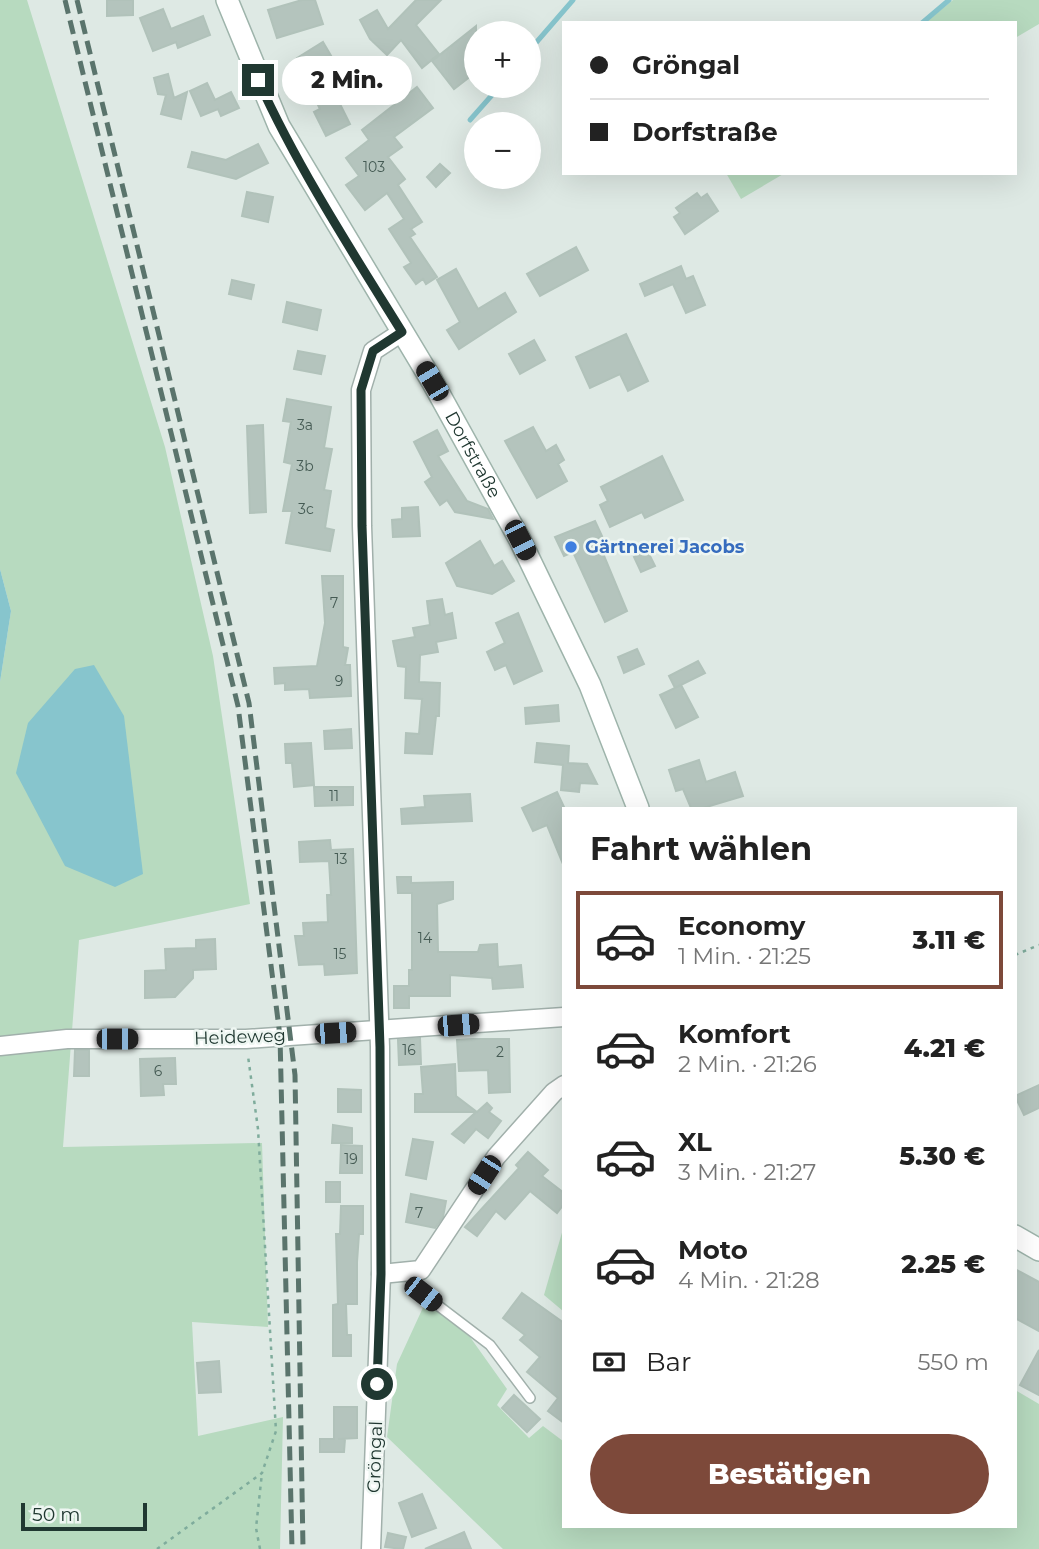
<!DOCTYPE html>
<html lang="de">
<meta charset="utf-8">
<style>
body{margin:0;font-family:Montserrat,sans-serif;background:#f2f2f2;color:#222;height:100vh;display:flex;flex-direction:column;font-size:26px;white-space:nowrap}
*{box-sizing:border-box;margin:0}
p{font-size:23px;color:#767676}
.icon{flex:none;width:38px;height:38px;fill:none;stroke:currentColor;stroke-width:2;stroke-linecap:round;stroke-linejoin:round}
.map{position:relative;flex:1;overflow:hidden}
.panel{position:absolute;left:562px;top:807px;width:455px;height:721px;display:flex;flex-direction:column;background:#fff;border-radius:0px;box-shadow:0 7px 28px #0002}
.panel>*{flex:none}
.top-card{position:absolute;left:562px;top:21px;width:455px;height:154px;border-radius:0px;box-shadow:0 7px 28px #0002;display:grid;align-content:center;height:154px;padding:0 28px;background:#fff}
.buttons{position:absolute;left:464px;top:21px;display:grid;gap:14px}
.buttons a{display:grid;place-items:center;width:77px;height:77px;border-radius:50%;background:#fff;box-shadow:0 7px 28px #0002;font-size:35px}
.scale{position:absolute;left:21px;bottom:18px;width:126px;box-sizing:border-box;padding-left:7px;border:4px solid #203831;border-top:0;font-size:19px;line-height:24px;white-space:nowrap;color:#203831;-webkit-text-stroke:5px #eef6f2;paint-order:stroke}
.end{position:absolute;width:32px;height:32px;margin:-16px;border:9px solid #203831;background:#fff;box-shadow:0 0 0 4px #fff}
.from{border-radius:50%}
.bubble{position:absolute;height:49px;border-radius:24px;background:#fff;box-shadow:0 7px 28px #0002;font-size:23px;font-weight:800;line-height:49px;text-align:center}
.car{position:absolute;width:21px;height:42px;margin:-21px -10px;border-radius:9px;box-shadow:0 0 5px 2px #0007;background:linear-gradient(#222 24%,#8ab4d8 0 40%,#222 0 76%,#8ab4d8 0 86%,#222 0)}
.top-card b{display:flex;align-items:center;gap:24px;height:66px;font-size:26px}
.top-card b+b{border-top:2px solid #e0e0e0}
.top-card i{width:18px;height:18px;background:#222}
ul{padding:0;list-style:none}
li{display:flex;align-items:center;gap:21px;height:98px;margin:0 14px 10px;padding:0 14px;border:4px solid transparent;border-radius:0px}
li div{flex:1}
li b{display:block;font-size:26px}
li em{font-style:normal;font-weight:800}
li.on{border-color:#7d493a}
li>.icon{width:63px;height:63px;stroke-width:1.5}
h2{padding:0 28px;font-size:32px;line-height:84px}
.pay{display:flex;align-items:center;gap:18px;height:77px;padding:0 28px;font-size:26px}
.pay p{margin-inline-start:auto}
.action{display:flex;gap:14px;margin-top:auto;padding:14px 28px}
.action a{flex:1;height:80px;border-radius:42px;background:#7d493a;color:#fff;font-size:28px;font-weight:800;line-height:80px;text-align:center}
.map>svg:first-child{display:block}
.green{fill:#b7dabf}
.water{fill:#87c5cd}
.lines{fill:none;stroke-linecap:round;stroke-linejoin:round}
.stream{stroke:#87c5cd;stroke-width:5}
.building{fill:#b4c4bd;stroke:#b1c2ba;stroke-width:2}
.lane-casing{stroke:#a1b0ab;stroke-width:12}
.street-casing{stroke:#a1b0ab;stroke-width:21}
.secondary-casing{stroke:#9eb4ab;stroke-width:24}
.path{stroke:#7fac9c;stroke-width:2.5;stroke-dasharray:3.5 5;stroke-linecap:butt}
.lane{stroke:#fff;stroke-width:9}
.street{stroke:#fff;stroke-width:18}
.secondary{stroke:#fff;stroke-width:21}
.rail{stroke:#5a746c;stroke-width:5;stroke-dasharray:14 7;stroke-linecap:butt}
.route{stroke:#203831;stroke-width:9}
.shop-dot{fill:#3f7fe0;stroke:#eef6f2;stroke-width:2.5}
.labels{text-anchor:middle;stroke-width:5;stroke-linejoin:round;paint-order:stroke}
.number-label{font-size:14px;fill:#455b54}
.street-label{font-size:18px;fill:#203831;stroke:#eef6f2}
.shop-label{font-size:18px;font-weight:bold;fill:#366cbe;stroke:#eef6f2;text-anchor:start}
</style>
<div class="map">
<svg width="1039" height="1549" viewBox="0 0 1039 1549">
<rect width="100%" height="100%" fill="#dee9e4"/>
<!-- green -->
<g class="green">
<polygon points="0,0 27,0 165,447 213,656 250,904 79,940 63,1147 262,1143 268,1327 192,1322 198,1436 283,1417 280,1549 0,1549 0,682 11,611 0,569"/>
<polygon points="953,0 1039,0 1039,24 1015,38 1015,23 925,23"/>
<polygon points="726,173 785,173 741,199"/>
<polygon points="563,1229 563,1311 544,1295"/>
<polygon points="426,1301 470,1337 507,1389 497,1405 529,1438 543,1426 563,1441 564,1526 1015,1526 1015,1390 1039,1404 1039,1549 503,1549 387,1437 397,1364"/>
</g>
<!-- water -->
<g class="water">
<polygon points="0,569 11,611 0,682"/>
<polygon points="94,665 124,716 143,874 115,887 65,866 16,773 28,723 75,669"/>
</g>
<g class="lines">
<!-- stream -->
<g class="stream">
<polyline points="922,23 949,0"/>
<polyline points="528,52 573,0"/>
<polyline points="470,120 500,86"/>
</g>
</g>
<!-- building -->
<g class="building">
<polygon points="107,0 133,0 133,15 107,16"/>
<polygon points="302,0 315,0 323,24 277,38 268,10"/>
<polygon points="416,0 441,0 416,25 439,54 422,68 401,40 387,55 370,39 360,20 377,10 388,29"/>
<polygon points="163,9 171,29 203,16 210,35 178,48 176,42 153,51 140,18"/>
<polygon points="476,26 476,72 454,89 432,61"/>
<polygon points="323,42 337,66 325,74 350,124 326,136 314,112 320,109 316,101 321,98 297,58"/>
<polygon points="168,74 174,98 187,92 181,119 161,114 166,95 158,94 154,78"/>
<polygon points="207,83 215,100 231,92 239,108 221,116 218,109 201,116 190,91"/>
<polygon points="417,87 433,108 394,137 402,147 388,157 405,179 398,185 422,222 411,229 415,234 410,237 437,277 426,284 423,279 416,284 404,267 411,263 389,229 404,219 387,193 365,210 346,185 359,176 346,158 369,140 362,130"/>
<polygon points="258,144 268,163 236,179 188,167 192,152 226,160"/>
<polygon points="440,164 450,173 436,187 427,177"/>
<polygon points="247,192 273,197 268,222 242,216"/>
<polygon points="697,193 701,198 707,194 718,211 685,234 674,217 680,213 676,208"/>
<polygon points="576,247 588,270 540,296 527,274"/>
<polygon points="681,266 686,279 693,276 705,305 686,313 673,284 645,296 640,284"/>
<polygon points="456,269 478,309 505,293 516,312 459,349 447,330 460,322 437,280"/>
<polygon points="232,280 254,285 251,299 229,294"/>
<polygon points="287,302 321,310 317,330 283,322"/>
<polygon points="626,334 648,381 628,391 620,374 590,388 576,357"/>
<polygon points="534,340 545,360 520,374 509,354"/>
<polygon points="298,351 325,356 321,374 294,369"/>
<polygon points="287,399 331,407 324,448 332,449 324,490 331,491 325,528 334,530 330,551 286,543 292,511 283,511 292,464 284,462 291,422 283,421"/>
<polygon points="263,425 266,512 250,513 247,426"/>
<polygon points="533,427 546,451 556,445 564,460 558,464 567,481 537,498 505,441"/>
<polygon points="437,430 448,451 438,456 467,501 488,509 493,519 455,512 447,500 440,505 425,482 432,477 414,442"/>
<polygon points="662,456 683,500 645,518 642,512 610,527 600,505 608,501 601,487"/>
<polygon points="418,507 420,536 393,537 392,520 402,519 402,508"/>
<polygon points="595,521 602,536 597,539 627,611 605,622 573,552 564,556 555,537"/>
<polygon points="480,541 494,566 502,561 514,581 492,594 457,586 446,563"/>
<polygon points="647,550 655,566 641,572 634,557"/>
<polygon points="322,576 343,576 343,647 348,648 345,665 350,665 351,696 310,698 309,689 285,690 285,683 275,684 274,668 317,666 325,623"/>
<polygon points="442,599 445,615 452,613 456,638 436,642 438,652 420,655 419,682 440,683 439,716 436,716 432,754 405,753 406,733 419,734 422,699 405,698 406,667 398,666 393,641 415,637 413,628 430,625 427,601"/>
<polygon points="518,613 542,671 514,684 506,665 495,670 487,652 505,643 496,623"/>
<polygon points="637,649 644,664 624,673 618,657"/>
<polygon points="698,661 705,673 675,688 669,676"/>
<polygon points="681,685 698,717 676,728 660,695"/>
<polygon points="558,705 559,721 526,724 525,708"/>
<polygon points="351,729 352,748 325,749 324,731"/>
<polygon points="311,743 314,785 294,787 292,763 286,763 285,744"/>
<polygon points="537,743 569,746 568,763 587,764 597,784 580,783 579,792 561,790 563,765 535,762"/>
<polygon points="699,760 706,782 735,772 743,796 703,808 691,808 683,789 676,791 669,770"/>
<polygon points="314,787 353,787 353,805 315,806"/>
<polygon points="557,792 564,807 563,864 547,825 533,831 522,808"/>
<polygon points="470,794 472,821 402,824 401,809 425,807 424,796"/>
<polygon points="330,840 331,850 353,849 357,973 325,975 324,964 299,965 295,936 304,936 303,923 328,922 327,895 331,895 329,861 300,862 299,842"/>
<polygon points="397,877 411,877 411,883 453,882 453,899 437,904 438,952 478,952 480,945 497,944 498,967 521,965 523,987 493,989 492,978 450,975 450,996 409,996 409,1008 394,1008 394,986 409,986 409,970 412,970 412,893 398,893"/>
<polygon points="215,939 216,969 193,970 193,978 175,997 145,998 145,971 166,970 165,949 196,948 196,940"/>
<polygon points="420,1038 421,1064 399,1065 398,1040"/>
<polygon points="473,1039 509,1039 510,1092 489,1093 488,1070 459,1071 457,1040"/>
<polygon points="75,1050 89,1050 89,1076 74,1076"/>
<polygon points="175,1058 176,1084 163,1084 164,1095 141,1096 140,1059"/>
<polygon points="455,1064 456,1096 477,1112 487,1103 492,1108 489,1112 501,1121 488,1138 476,1129 464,1143 452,1134 476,1112 415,1112 415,1094 423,1094 421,1067"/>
<polygon points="1039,1085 1039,1108 1024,1115 1015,1096"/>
<polygon points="338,1089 361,1090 361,1112 338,1112"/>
<polygon points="333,1125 352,1128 352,1143 332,1143"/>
<polygon points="413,1139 433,1142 426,1179 406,1175"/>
<polygon points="341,1145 362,1146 362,1173 340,1173"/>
<polygon points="528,1152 548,1170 542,1176 564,1193 564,1204 557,1213 530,1191 505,1219 496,1211 477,1236 465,1227 519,1168 516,1165"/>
<rect x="326" y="1182" width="14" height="20"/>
<polygon points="411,1194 446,1201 443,1217 435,1228 406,1222"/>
<polygon points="341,1206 363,1206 363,1234 359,1234 357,1262 357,1304 346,1304 347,1335 351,1335 351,1356 333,1356 333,1305 338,1304 336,1234 340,1234"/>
<polygon points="1015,1269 1039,1282 1039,1331 1015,1318"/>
<polygon points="522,1293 564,1323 564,1423 548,1411 558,1398 527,1372 540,1357 520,1340 525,1335 503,1318"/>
<polygon points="1039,1350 1039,1395 1020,1385"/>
<polygon points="219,1361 221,1392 199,1393 197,1363"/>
<polygon points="514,1395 540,1419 527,1432 502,1408"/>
<polygon points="334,1407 357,1407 357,1438 338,1439 345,1439 344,1452 320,1452 320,1439 334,1439"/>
<polygon points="422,1494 436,1528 412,1537 399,1503"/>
<polygon points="464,1532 471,1549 425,1549"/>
<polygon points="388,1533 406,1537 403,1549 385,1547"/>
</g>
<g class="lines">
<defs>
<polyline id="lane" points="411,1271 423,1294 490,1345 530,1398"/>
<g id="street">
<polyline points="0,1046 67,1039 246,1039 564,1017"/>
<polyline points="381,1274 421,1270 496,1157 554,1092 564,1085"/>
<polyline points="371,1549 381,1274 380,1047 362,526 361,390 373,351 402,332"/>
</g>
<g id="secondary">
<path id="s1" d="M227,0L279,126L432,381L520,540L590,685L638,808"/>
<polyline points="1015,1236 1039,1250"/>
</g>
</defs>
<!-- lane casing -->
<use href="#lane" class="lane-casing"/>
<!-- street casing -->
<use href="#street" class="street-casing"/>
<!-- secondary casing -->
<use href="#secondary" class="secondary-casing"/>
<!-- path -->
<g class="path">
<polyline points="1015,955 1039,945"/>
<polyline points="157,1549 262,1473 276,1431 258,1129 248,1056"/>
<polyline points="260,1549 256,1528 262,1473"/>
</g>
<!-- lane -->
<use href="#lane" class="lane"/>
<!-- street -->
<use href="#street" class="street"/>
<!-- secondary -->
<use href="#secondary" class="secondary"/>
<!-- rail -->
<g class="rail">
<polyline points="65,0 238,706 280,1036 292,1549"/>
<polyline points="77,0 249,703 295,1075 303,1549"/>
</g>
</g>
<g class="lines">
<!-- route -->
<path class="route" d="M258,80C298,168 351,250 402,332L373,351L361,390L362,526L380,1047L381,1274L377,1384"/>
</g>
<!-- markers -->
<circle class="shop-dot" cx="571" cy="547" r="7"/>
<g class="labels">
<!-- number labels -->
<g class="number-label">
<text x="374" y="172">103</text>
<text x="305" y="430">3a</text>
<text x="305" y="471">3b</text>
<text x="306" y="514">3c</text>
<text x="334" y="608">7</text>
<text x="339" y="686">9</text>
<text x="334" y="801">11</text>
<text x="341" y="864">13</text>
<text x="425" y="943">14</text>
<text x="340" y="959">15</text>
<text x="409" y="1055">16</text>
<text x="500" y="1057">2</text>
<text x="158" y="1076">6</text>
<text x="351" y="1164">19</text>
<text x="419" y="1218">7</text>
</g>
<!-- street labels -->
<g class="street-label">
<text dy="6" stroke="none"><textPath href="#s1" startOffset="518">Dorfstraße</textPath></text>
<text transform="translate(240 1037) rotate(-2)" y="6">Heideweg</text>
<text transform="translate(375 1457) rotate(-88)" y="6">Gröngal</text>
</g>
<!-- shop labels -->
<g class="shop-label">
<text x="585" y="553">Gärtnerei Jacobs</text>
</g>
</g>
</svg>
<div class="buttons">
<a>+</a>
<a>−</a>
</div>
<div class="scale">50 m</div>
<i class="end from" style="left:377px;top:1384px"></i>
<i class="end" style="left:258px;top:80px"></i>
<div class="bubble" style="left:282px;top:56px;width:130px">2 Min.</div>
<i class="car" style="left:432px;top:381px;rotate:329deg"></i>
<i class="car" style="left:520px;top:540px;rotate:153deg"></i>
<i class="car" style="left:458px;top:1025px;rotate:85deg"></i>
<i class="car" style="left:335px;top:1033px;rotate:87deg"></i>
<i class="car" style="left:117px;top:1039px;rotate:90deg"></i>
<i class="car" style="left:484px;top:1175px;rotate:213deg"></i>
<i class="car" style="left:423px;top:1294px;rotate:128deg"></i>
<div class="top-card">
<b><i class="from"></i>Gröngal</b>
<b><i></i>Dorfstraße</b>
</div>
<section class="panel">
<h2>Fahrt wählen</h2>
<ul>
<li class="on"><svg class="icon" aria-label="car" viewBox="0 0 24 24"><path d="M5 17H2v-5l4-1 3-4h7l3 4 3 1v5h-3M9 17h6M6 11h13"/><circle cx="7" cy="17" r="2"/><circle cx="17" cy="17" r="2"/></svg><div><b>Economy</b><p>1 Min. · 21:25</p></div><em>3.11 €</em></li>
<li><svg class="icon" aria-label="car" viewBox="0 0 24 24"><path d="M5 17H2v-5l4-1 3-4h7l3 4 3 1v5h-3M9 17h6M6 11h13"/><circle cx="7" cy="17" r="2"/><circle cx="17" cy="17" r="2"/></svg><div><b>Komfort</b><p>2 Min. · 21:26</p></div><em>4.21 €</em></li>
<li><svg class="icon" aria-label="car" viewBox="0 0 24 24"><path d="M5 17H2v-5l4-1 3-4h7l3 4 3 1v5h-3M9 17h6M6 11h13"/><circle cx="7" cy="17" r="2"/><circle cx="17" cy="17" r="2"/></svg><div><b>XL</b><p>3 Min. · 21:27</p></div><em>5.30 €</em></li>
<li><svg class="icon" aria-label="car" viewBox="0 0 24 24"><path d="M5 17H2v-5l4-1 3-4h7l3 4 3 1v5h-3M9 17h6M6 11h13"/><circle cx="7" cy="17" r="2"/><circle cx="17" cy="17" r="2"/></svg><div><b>Moto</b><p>4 Min. · 21:28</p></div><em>2.25 €</em></li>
</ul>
<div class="pay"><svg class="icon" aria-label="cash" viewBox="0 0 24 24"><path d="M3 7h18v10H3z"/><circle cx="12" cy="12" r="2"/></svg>Bar<p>550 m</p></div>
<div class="action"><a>Bestätigen</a></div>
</section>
</div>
